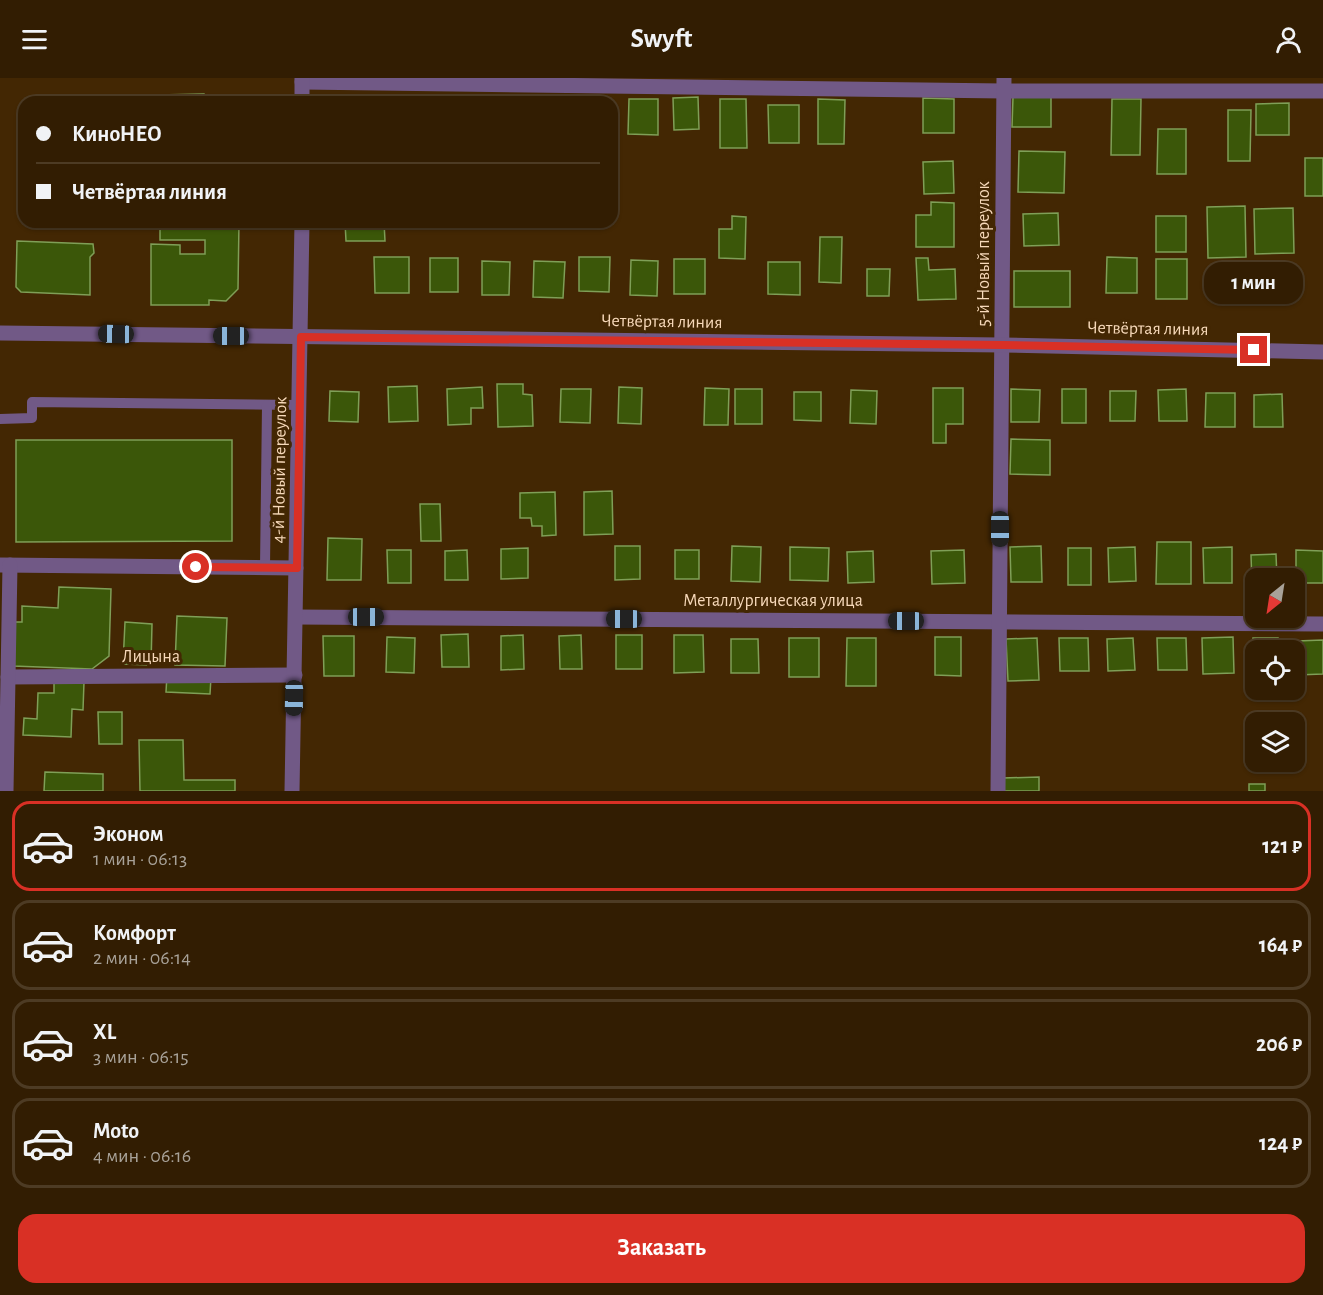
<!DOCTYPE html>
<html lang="ru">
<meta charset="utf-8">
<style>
body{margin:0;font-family:"Alegreya Sans",sans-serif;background:#3a260c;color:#f1f3f6;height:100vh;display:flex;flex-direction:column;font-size:22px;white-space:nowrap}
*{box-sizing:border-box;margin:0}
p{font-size:20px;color:#a8a299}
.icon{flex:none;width:33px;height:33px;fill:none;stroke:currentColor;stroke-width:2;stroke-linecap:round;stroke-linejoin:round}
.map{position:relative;height:713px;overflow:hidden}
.sheet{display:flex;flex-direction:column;background:#321d02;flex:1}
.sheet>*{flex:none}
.hud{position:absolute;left:18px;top:18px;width:600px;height:132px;border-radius:18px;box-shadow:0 2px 4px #0004,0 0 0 2px #4d3b24;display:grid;align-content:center;height:132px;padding:0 18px;background:#321d02}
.needle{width:39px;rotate:210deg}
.buttons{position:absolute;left:1245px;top:490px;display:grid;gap:12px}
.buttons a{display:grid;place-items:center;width:60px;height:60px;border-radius:12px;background:#321d02;box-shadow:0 2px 4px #0004,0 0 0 2px #4d3b24;font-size:30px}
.end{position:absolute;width:27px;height:27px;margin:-14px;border:8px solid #d93025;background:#fff;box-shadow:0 0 0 3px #fff}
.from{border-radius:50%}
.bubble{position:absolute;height:42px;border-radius:18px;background:#321d02;box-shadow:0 2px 4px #0004,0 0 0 2px #4d3b24;font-size:20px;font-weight:700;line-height:42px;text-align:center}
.car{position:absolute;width:18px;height:36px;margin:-18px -9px;border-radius:8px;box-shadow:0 0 4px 2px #0007;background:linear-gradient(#222 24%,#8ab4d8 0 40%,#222 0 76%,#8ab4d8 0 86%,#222 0)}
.hud b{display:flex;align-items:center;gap:21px;height:57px;font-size:22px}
.hud b+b{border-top:2px solid #4d3b24}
.hud i{width:15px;height:15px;background:#f1f3f6}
ul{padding:10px 0 0;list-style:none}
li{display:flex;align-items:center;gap:18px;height:90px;margin:0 12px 9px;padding:0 6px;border:3px solid #4d3b24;border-radius:18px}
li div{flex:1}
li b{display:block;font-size:22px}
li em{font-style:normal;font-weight:700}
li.selected{border-color:#d93025}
li>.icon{width:54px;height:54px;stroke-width:1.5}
.action{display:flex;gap:12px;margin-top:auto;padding:12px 18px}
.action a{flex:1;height:69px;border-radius:18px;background:#d93025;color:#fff;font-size:24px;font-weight:700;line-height:69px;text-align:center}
header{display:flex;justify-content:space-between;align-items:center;height:78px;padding:0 18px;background:#321d02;font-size:27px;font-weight:700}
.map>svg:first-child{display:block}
.building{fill:#3b5709;stroke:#7f9f57;stroke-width:1.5}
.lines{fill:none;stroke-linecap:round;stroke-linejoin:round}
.service{stroke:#715986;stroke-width:10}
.minor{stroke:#715986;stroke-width:15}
.tertiary{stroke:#715986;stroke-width:15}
.route{stroke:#d93025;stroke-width:8}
.labels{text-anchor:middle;stroke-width:6;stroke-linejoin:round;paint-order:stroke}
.street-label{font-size:18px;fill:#f7d9ba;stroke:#432703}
</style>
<header><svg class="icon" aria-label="menu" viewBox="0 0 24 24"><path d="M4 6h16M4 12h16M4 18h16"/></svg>Swyft<svg class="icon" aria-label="person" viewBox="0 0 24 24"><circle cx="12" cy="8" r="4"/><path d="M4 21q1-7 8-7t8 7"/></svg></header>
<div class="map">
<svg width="1323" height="713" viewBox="0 0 1323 713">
<rect width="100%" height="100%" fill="#432703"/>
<!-- building -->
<g class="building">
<polygon points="204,16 210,24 158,24 158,17"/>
<polygon points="486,19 512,20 511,24 486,24"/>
<polygon points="698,19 699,51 674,52 673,20"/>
<polygon points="1013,19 1051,19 1051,49 1012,49"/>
<polygon points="534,20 564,21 564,24 534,24"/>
<rect x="582" y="20" width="27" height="4"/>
<polygon points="923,20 954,21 954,55 923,55"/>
<polygon points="629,21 658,21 658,57 628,56"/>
<polygon points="720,21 746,21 747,70 720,70"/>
<polygon points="818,21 845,22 844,66 818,66"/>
<polygon points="1112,21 1141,21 1140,77 1111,77"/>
<polygon points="1289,25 1289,57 1256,57 1256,26"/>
<polygon points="768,27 799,27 799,65 769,65"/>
<polygon points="1228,32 1251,32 1250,83 1228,83"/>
<polygon points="1158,51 1186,51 1186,96 1157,96"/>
<polygon points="1019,73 1065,74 1064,115 1018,114"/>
<rect x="1305" y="80" width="18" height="38"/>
<polygon points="953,83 954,115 924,116 923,84"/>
<polygon points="931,124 954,125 954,169 916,169 916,137 931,137"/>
<polygon points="1245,128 1246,179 1208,180 1207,129"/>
<polygon points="1293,130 1294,175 1255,176 1254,131"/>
<polygon points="1058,135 1059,167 1024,168 1023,136"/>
<polygon points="732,138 746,139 745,181 719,180 719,151 732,151"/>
<rect x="1156" y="138" width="30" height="36"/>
<polygon points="160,144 239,144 238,211 226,223 209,222 209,227 151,227 151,166 180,167 180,176 205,176 205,162 160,162"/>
<polygon points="345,144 384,144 385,163 346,163"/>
<polygon points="820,159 842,159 841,205 819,204"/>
<polygon points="17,163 93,166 94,175 90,179 90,217 21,214 16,209"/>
<polygon points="374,179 409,179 409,215 375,215"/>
<polygon points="579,179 610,179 609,214 579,213"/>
<polygon points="1107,179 1137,180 1137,215 1106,215"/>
<rect x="430" y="180" width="28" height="34"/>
<polygon points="916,180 928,180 929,192 955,191 956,221 918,222"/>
<rect x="674" y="181" width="31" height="35"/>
<rect x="1156" y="181" width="31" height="40"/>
<polygon points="631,182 658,183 657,218 630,217"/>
<polygon points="482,183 510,184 509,217 482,217"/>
<polygon points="534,183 565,184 563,220 533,219"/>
<polygon points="768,184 800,184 800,217 768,216"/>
<polygon points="867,191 890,191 889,218 867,218"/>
<rect x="1014" y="193" width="56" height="36"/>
<polygon points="497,306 523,306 523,316 532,317 533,348 498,349"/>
<polygon points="417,308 418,343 389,344 388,309"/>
<polygon points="482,309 483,330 471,330 471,346 448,347 447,311"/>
<polygon points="619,309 642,310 641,346 618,345"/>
<polygon points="705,310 729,311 728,347 704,347"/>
<polygon points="933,310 963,310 963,346 946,346 946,365 933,365"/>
<polygon points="561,311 591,311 590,345 560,344"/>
<rect x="735" y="311" width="27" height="35"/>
<polygon points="1011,311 1040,312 1039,344 1011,344"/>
<rect x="1062" y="311" width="24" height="34"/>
<polygon points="1186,311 1187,343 1159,343 1158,312"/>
<polygon points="851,312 877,313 876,346 850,345"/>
<polygon points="330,313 359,314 358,344 329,343"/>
<polygon points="1110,313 1136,313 1135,343 1110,343"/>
<polygon points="794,314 821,314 821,343 794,342"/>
<polygon points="1206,315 1235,315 1235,349 1205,349"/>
<polygon points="1282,316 1283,349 1254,349 1254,317"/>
<polygon points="1011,361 1050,362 1050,397 1010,396"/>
<polygon points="16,362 232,362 232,463 16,464"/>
<polygon points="612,413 613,456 584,457 584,414"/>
<polygon points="555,414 556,457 542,458 542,448 532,448 531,440 520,440 520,415"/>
<polygon points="420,426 440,426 441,463 421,463"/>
<polygon points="328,460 362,461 361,502 327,502"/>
<polygon points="1157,464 1191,464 1191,506 1156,506"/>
<polygon points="615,468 640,468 640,501 615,502"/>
<polygon points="732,468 761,469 760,504 731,503"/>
<polygon points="1041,468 1042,504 1011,504 1010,469"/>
<polygon points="790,469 829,470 828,503 790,502"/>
<polygon points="1135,469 1136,503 1109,504 1108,470"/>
<polygon points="1232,469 1232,505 1204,505 1203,470"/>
<polygon points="528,470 528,500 501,501 501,471"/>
<rect x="1068" y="470" width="23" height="37"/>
<polygon points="387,472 411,472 411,505 388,505"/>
<polygon points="467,472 468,502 445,502 445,473"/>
<rect x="675" y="472" width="24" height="29"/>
<polygon points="964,472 965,505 932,506 931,473"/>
<polygon points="1296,472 1323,473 1323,505 1296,505"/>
<polygon points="873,473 874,504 848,505 847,474"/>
<polygon points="1276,476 1277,501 1256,501 1256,506 1252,506 1251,477"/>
<polygon points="59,509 111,511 109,578 92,591 13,588 14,544 22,544 22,528 58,530"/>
<polygon points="177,538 227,540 225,588 175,587"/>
<polygon points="125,544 152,546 151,587 123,586"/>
<polygon points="468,556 469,589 442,589 441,557"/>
<polygon points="523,557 524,591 501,592 501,558"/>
<polygon points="581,557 582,591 560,591 559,558"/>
<rect x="616" y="557" width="26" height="34"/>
<polygon points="674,557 703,557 704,594 674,595"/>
<polygon points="323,558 354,558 354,598 324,598"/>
<polygon points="387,559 415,560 414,595 386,594"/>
<polygon points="935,559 961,559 961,598 935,597"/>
<polygon points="1233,559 1234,595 1203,596 1202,560"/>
<rect x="789" y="560" width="30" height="39"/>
<polygon points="847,560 876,560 876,608 846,608"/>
<polygon points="1037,560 1039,602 1008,603 1006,561"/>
<polygon points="1059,560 1088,560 1089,593 1060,593"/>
<polygon points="1133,560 1135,592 1108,593 1107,561"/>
<polygon points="1157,560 1186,560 1187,592 1158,592"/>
<polygon points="1253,560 1278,560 1278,573 1256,573 1256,598 1252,598"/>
<polygon points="731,561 758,561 759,595 731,595"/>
<polygon points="1323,562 1323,596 1297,597 1297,563"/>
<polygon points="167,597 211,599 210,616 166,614"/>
<polygon points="54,603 84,604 83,632 72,631 71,659 23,657 24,640 37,641 38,615 54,615"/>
<polygon points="98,634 122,634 122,666 99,666"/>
<polygon points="139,662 183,662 184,702 235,702 235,713 140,713"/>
<polygon points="45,694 103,696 103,713 44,713"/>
<polygon points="1039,699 1039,713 1003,713 1003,700"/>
<rect x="1249" y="706" width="16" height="7"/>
</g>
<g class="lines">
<!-- service -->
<g class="service">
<polyline points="0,341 32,340 32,324 300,327"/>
<polyline points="265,489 267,327"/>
</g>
<!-- minor -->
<g class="minor">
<polyline points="302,4 1004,13 1323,13"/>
<polyline points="302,24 302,0"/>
<polyline points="0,487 296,490"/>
<polyline points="296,539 1323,546"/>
<polyline points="8,599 295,597"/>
<polyline points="6,713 10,487"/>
<polyline points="292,713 302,144"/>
<polyline points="998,713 1004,0"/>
</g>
<!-- tertiary -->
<polyline class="tertiary" points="0,255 1002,267 1323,274"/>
</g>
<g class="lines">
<!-- route -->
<polyline class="route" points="196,489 297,490 301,259 1002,267 1254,272"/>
</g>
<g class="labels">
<!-- street labels -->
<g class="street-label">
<text transform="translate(983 176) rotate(-90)" y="6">5-й Новый переулок</text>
<text transform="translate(662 243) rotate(1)" y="6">Четвёртая линия</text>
<text transform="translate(1148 250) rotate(1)" y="6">Четвёртая линия</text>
<text transform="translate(279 392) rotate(-89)" y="6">4-й Новый переулок</text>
<text x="773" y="528">Металлургическая улица</text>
<text x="151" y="584">Лицына</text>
</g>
</g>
</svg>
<div class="buttons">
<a><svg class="needle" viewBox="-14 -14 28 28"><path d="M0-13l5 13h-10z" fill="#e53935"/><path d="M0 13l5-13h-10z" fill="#a8a299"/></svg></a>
<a><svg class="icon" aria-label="locate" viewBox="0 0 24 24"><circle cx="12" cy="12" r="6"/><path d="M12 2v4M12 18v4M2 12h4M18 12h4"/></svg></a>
<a><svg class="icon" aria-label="layers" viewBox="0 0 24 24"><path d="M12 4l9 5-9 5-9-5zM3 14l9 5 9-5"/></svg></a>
</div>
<i class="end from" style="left:196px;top:489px"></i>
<i class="end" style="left:1254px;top:272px"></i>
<div class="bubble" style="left:1204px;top:184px;width:99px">1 мин</div>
<i class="car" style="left:116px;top:256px;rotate:271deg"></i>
<i class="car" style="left:231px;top:258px;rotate:270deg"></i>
<i class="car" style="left:1000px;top:451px;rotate:180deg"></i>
<i class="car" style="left:366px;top:539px;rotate:90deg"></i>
<i class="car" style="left:624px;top:541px;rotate:270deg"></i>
<i class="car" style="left:906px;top:543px;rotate:270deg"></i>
<i class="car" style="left:294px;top:620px;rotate:181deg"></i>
<div class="hud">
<b><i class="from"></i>КиноНЕО</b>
<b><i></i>Четвёртая линия</b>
</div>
</div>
<section class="sheet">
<ul>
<li class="selected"><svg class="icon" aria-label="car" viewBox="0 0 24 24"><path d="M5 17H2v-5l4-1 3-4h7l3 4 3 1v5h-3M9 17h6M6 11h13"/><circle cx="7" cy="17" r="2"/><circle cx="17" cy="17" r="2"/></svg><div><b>Эконом</b><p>1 мин · 06:13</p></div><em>121 ₽</em></li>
<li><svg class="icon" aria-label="car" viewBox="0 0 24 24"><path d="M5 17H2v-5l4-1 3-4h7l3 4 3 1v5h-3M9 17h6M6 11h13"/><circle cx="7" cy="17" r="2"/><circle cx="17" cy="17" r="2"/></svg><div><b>Комфорт</b><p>2 мин · 06:14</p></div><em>164 ₽</em></li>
<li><svg class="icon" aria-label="car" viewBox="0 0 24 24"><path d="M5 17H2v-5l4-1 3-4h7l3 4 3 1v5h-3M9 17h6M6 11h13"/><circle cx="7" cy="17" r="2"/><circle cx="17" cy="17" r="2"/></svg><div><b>XL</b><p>3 мин · 06:15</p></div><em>206 ₽</em></li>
<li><svg class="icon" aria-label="car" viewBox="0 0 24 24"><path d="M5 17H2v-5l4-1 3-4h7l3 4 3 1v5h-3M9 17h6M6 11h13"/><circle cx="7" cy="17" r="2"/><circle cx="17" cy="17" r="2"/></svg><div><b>Moto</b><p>4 мин · 06:16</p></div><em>124 ₽</em></li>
</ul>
<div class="action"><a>Заказать</a></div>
</section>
